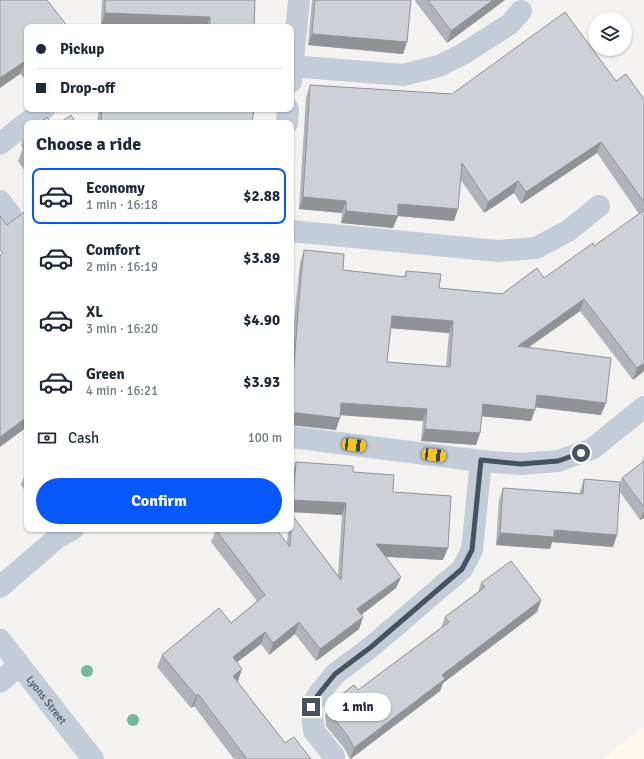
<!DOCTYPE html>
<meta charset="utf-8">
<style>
body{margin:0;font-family:Signika,sans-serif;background:#f6f6f7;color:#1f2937;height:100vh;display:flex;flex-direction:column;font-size:15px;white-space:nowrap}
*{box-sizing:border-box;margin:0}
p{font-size:13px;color:#747a83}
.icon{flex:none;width:22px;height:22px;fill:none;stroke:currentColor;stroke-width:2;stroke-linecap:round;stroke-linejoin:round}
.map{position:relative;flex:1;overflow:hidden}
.details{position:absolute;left:24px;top:120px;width:270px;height:412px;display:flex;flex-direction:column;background:#fff;border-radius:8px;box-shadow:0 1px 3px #0004}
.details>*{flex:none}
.hud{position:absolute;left:24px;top:24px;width:270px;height:88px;border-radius:8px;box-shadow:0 1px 3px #0004;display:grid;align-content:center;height:88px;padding:0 12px;background:#fff}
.controls{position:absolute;left:588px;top:12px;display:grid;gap:8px}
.controls a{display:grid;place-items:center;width:44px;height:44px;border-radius:50%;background:#fff;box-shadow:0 1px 3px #0004;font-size:20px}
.end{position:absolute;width:18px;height:18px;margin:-9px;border:5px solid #475261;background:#fff;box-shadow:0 0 0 2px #fff}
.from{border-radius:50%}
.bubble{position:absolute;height:28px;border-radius:14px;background:#fff;box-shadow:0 1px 3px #0004;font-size:13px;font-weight:700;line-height:28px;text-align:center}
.car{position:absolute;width:12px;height:24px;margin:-12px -6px;border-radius:5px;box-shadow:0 0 3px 1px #0007;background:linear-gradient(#f5c518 24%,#345 0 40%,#f5c518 0 76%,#345 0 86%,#f5c518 0)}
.hud b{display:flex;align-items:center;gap:14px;height:38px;font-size:15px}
.hud b+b{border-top:1px solid #e0e1e3}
.hud i{width:10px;height:10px;background:#1f2937}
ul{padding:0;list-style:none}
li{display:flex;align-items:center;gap:12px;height:56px;margin:0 8px 6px;padding:0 4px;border:2px solid transparent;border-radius:8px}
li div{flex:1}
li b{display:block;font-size:15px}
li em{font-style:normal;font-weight:700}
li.selected{border-color:#0857f7}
li>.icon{width:36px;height:36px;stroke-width:1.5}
h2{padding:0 12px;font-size:18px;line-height:48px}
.pay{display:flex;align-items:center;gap:10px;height:44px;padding:0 12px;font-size:15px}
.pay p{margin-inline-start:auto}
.action{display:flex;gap:8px;margin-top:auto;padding:8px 12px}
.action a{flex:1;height:46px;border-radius:24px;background:#0857f7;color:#fff;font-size:16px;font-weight:700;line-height:46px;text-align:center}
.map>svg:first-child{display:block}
.commercial{fill:#fefaeb}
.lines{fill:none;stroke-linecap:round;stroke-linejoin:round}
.minor{stroke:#c4ccd7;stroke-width:22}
.tree{fill:#76b79c}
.wall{fill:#b0b3b9;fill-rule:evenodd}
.shaded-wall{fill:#909296}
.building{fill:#cdd0d7;stroke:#909296;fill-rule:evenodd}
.route{stroke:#475261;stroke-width:5}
.labels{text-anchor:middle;stroke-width:3;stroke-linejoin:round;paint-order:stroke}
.street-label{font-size:11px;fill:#475261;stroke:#fff}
</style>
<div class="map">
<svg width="644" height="759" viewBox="0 0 644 759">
<rect width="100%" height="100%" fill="#f4f2f1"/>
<!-- commercial -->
<polygon class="commercial" points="644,726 644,759 603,759"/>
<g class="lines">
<!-- minor -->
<g class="minor">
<polyline points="291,66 403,75 439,66 463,54 510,24 521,11"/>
<polyline points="291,82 299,0"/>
<polyline points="287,123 288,109"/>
<polyline points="0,144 44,109"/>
<polyline points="0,201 11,215"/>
<polyline points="291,231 498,251 536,248 568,231 599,206"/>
<polyline points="291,437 481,461 521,464 558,461 592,449 644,407"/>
<polyline points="0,587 57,538 73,529"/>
<path id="s1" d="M0,640L93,759"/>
<polyline points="0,682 19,665"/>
<polyline points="334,756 314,731 311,707 318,695 335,674 371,647 462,569 472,550 481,461"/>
</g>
</g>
<!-- trees -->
<g class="tree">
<circle cx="87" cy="671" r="6"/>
<circle cx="133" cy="720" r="6"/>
</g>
<!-- wall -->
<g class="wall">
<polygon points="102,0 255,0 254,27 145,27 101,25"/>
<polygon points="312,0 411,0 407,42 403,54 308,45"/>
<polygon points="416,0 505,0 447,43 415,1"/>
<polygon points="27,27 27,80 20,74"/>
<path d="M616,81L644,99V371L633,380L580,311L528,348L601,415L535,407L531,421L482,416L480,433L476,445L421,441L423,421L340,415L336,430L291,425V360L296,300L300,262L304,250L343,270L404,277L406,271L439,288L502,294L544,278L594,246L639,214L597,153L521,204L514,193L484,213L460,179L454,221L398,216L393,228L341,223L342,213L299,209L306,97L310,85L452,94ZM391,328L449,333L446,366L387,362Z"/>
<polygon points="99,109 254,109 252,123 97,123"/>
<polygon points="27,131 27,174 18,161 23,148 21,145 26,132"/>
<polygon points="644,456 644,518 640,520 620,492 613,547 552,542 550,549 496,545 499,500 503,488 580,493 580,491 584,479 620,483 622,478 642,463"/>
<polygon points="296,462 353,472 393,492 443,560 386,557 401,577 396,588 361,615 363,617 359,629 316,661 295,634 269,655 261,644 237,662 238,681 237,681 285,743 311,759 234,759 194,706 191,708 157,667 162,655 231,623 257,601 211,542 216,530 287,543 288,529 291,529 291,518 292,515 338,575 342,515 291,512 291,474"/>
<polygon points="27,470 27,493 21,485 26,471"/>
<polygon points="481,583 541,600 537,612 443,683 440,691 351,759 350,759 344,748 326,726 325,716 329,704 358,690 441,628 445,617 478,592"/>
</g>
<!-- shaded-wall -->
<g class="shaded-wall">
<polygon points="493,0 505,0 447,43 451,31"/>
<polygon points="105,13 210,17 207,27 145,27 101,25"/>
<polygon points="312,34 407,42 403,54 308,45"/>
<polygon points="25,61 20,74 0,88 0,78"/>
<polygon points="601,142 597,153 521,204 526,192"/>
<polygon points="518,181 514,193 484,213 488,202"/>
<polygon points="303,197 346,201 342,213 299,209"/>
<polygon points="398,204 458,209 454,221 398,216 393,228 341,223 346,211"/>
<polygon points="584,299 580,311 513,358 518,346"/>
<polygon points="392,316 453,321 449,333 388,328"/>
<polygon points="644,363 644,371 633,380 637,368"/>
<polygon points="537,395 606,403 601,415 532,407"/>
<polygon points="341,403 427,409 423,421 337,415"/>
<polygon points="483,404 535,410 531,421 478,416"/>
<polygon points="297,413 340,418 336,430 291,425 291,414"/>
<polygon points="27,417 27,427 0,447 0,437"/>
<polygon points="425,429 480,433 476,445 421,441"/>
<polygon points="293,500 346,503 342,515 291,512 291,505"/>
<polygon points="644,510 644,518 640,520"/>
<polygon points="554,530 617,535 613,547 552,542 550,549 496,545 500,533"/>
<polygon points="376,544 448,548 443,560 372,556"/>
<polygon points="401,577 396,588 353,621 357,609"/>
<polygon points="541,600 537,612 443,683 440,691 350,759 354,748 442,675"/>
<polygon points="363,617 359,629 316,661 320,649"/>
<polygon points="299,622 295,634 269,655 273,643"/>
<polygon points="265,632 261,644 228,669 233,657"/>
<polygon points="242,669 238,681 229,688 233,676"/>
<polygon points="198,694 194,706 191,708 196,696"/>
</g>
<!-- building -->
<g class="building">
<polygon points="0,0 47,0 68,27 27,27 27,63 25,61 0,78"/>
<polygon points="105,0 255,0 254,27 210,27 210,17 105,13"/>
<polygon points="315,0 411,0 407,42 312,34"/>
<polygon points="428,0 493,0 451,31"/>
<polygon points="565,12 616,81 626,74 644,99 644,202 601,142 526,192 518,181 488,202 462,163 458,209 398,204 398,216 346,211 346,201 303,197 310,85 452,94"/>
<polygon points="102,109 254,109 252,123 101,123"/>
<polygon points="71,115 76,123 59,123"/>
<polygon points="47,117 51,123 39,123"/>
<polygon points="27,144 27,153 23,147"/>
<polygon points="27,210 27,417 0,437 0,255 3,253 0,250 0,216 7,225"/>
<path d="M644,210V363L637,368L584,299L518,346L611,358L606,403L537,395L535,410L483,404L480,433L425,429L427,409L341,403L340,418L297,413L291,414V403L300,288L304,250L344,254L343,270L406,277V271L441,274L439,288L502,294L537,268L544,278L593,243L594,246ZM392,316L453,321L450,367L387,362Z"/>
<polygon points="644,461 644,507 622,478"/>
<polygon points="296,462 353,466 353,472 394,475 393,492 451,496 448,548 376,544 401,577 357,609 363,617 320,649 299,622 273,643 265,632 233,657 242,669 233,676 285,743 294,737 311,759 247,759 198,694 196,696 162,655 219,608 231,623 265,595 216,530 217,529 276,529 290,547 292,515 341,580 346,503 293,500"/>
<polygon points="584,479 620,482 617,535 554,530 554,537 500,533 503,488 583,494"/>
<polygon points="511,561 541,600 442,675 445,679 354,748 348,736 330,714 329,704 354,685 358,690 449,622 445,617 485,587 481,583"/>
</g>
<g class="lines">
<!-- route -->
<polyline class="route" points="311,707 318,695 335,674 371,647 462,569 472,550 481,460 521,464 558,461 581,453"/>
</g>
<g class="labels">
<!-- street labels -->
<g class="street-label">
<text dy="4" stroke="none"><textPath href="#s1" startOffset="76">Lyons Street</textPath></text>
</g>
</g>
</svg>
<div class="controls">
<a><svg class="icon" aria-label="layers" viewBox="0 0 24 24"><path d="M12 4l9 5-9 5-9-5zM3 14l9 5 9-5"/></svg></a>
</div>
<i class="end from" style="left:581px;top:453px"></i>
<i class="end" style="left:311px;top:707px"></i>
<div class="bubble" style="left:325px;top:693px;width:66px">1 min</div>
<i class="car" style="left:354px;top:445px;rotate:97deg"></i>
<i class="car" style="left:434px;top:455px;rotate:97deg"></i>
<div class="hud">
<b><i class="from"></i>Pickup</b>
<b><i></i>Drop-off</b>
</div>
<section class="details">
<h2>Choose a ride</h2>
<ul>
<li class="selected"><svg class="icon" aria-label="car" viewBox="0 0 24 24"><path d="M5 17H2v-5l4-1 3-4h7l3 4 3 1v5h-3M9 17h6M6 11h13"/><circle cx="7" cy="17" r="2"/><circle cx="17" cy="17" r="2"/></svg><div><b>Economy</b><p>1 min · 16:18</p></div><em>$2.88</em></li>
<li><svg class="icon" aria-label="car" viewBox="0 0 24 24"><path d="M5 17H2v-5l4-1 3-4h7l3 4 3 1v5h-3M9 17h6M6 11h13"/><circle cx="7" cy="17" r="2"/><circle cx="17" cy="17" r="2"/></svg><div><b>Comfort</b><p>2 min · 16:19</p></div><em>$3.89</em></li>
<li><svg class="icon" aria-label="car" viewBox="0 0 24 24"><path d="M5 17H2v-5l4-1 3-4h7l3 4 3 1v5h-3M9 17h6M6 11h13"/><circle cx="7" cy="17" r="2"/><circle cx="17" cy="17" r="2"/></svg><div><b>XL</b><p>3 min · 16:20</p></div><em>$4.90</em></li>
<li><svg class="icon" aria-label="car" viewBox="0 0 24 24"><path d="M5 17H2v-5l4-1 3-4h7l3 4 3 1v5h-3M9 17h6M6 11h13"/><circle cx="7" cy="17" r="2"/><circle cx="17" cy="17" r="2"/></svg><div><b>Green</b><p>4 min · 16:21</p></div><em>$3.93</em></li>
</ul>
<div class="pay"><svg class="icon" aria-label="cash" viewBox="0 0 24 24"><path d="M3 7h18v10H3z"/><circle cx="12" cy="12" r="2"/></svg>Cash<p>100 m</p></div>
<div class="action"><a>Confirm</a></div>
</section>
</div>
